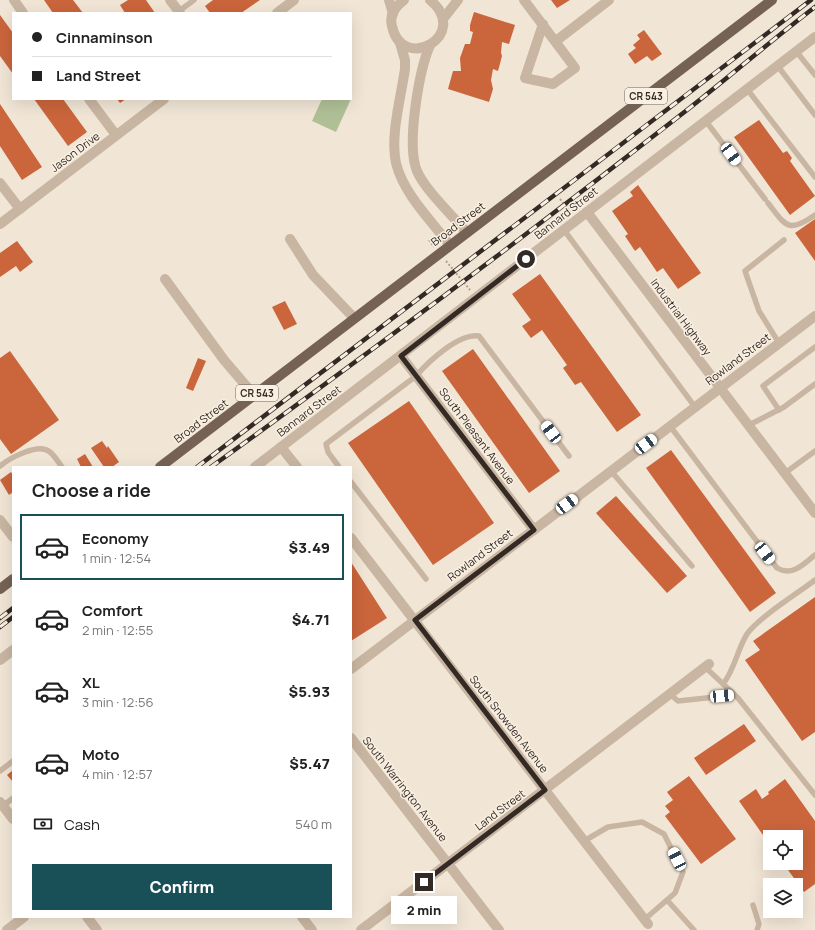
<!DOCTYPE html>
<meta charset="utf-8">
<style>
body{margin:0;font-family:Manrope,sans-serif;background:#f2f2f2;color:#222;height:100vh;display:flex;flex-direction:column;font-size:15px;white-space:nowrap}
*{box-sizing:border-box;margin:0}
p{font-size:13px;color:#767676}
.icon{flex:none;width:22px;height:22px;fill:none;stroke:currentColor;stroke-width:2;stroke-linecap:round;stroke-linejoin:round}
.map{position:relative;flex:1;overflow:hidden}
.side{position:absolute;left:12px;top:466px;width:340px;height:452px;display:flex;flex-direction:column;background:#fff;border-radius:0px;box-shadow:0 4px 16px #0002}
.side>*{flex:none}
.guide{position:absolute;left:12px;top:12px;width:340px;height:88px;border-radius:0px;box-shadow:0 4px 16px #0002;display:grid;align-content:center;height:88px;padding:0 20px;background:#fff}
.fabs{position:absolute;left:763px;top:830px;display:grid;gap:8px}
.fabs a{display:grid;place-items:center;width:40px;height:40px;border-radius:0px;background:#fff;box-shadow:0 4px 16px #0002;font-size:20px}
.end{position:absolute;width:18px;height:18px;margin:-9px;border:5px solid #342a25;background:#fff;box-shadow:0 0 0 2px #fff}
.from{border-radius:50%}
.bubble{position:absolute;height:28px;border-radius:0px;background:#fff;box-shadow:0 4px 16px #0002;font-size:13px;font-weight:800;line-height:28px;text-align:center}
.car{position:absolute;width:12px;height:24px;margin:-12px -6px;border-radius:5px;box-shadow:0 0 3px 1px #0007;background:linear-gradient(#fff 24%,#345 0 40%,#fff 0 76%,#345 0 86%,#fff 0)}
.guide b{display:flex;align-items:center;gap:14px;height:38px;font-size:15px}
.guide b+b{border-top:1px solid #e0e0e0}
.guide i{width:10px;height:10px;background:#222}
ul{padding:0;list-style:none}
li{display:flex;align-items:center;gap:12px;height:66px;margin:0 8px 6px;padding:0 12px;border:2px solid transparent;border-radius:0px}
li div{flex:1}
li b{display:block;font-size:15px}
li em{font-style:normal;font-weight:800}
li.selected{border-color:#194f56}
li>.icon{width:36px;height:36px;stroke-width:1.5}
h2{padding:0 20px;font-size:18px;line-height:48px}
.pay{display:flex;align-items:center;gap:10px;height:44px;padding:0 20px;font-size:15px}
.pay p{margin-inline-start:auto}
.button{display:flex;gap:8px;margin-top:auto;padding:8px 20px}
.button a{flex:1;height:46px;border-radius:0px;background:#194f56;color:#fff;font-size:16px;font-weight:800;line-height:46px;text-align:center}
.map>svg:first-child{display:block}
.green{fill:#b0c096}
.building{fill:#ca653c}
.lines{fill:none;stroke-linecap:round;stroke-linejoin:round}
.path{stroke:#b5a08c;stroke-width:2;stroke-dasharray:2 2;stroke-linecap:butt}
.service{stroke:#c9b6a2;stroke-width:5.5}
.minor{stroke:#c9b6a2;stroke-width:10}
.primary{stroke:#766255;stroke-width:10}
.rail-casing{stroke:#342a25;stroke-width:4.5}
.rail{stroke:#f9f0e2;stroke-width:3;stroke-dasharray:9;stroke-linecap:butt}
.route{stroke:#342a25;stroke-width:5}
.labels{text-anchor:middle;stroke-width:3;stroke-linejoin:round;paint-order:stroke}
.shield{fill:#f9f0e2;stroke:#6f655e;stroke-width:1}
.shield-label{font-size:10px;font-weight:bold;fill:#342a25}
.street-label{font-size:11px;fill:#342a25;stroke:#f9f0e2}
</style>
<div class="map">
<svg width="815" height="930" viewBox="0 0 815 930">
<rect width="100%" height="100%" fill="#f1e6d6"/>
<!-- green -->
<polygon class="green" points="322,99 351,99 336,132 312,121"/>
<!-- building -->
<g class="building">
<polygon points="44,0 73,0 83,13 53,13"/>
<polygon points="128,0 146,0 155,13 125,13 120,5"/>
<polygon points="213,0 260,0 241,13 210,13 205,6"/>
<polygon points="551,0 570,0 557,8"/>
<polygon points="474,12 515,25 509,44 502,42 501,53 502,56 498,71 493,69 491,80 493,89 489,102 448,89 453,71 461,71 460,58 465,44 470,44 473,32 470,31 470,25"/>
<polygon points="0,15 13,33 13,74 0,56"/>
<polygon points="644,30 662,54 652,61 647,56 635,64 628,54 636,48 633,45 640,39 637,35"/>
<polygon points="34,99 63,99 87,132 68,146"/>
<polygon points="117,99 126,99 120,103"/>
<polygon points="0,104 42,167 22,180 0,146"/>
<polygon points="759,120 783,153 787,151 792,158 790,161 815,196 790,215 734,137"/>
<polygon points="638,185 701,273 678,289 663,268 657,272 640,247 635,251 625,236 628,234 612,211 633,196 630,192"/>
<polygon points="815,219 815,261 795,233"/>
<polygon points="17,241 33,262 20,272 16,266 0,277 0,253"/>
<polygon points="540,274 641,415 617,432 581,382 575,385 563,368 567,365 542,330 531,338 522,326 531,320 512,294"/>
<polygon points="285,301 297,324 284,330 272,307"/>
<polygon points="473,349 560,471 529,493 442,371"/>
<polygon points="10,351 59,420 11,454 0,439 0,358"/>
<polygon points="198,358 206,361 193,391 186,388"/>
<polygon points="409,401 494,523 433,565 348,443"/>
<polygon points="102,441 107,448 108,446 119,462 112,467 104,467 91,448"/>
<polygon points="671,450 776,593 750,612 646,468"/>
<polygon points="85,454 93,467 81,467 77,459"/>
<polygon points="11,472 13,475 13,492 9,495 0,480"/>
<polygon points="616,496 687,576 667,593 596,513"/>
<polygon points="351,562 387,618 351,641"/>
<polygon points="815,597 815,732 802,741 745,660 760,650 753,641"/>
<polygon points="744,724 756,741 706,775 694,758"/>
<polygon points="13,770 13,782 7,775"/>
<polygon points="689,776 736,839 701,864 665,816 670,812 665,806 673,800 667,792"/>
<polygon points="785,779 815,821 815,884 804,892 783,863 796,863 796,837 770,837 770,845 739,801 756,789 762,799 769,794 768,792"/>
</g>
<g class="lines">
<!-- path -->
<g class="path">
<polyline points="560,199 571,212"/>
<polyline points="429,240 434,247"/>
<polyline points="446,261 470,290"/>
</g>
<!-- service -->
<g class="service">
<polyline points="179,11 194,0"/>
<polyline points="796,51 815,75"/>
<polyline points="777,65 815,115"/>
<polyline points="747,89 815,177"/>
<polyline points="705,120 765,199"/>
<path d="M768,203C786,226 788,234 815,215"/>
<polyline points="564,230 695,407"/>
<polyline points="779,343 759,311 745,271 784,240"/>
<polyline points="779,410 763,386 815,347"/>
<polyline points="749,425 784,407 815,384"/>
<path d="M670,426L777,568C792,577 804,564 815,555"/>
<path d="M0,466C10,458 39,442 50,452C55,456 58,462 62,467"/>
<path d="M339,467L328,452L326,444L416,376C429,361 459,333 479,336L569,456"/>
<polyline points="611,471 692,566"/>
<polyline points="785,473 815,451"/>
<polyline points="351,482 426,579"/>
<polyline points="705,667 738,698 815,795"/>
<path d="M723,684C735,669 737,650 747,634C758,618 798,593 815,580"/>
<polyline points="670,694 678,701 734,695"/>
<polyline points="0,771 13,761"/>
<polyline points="3,806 13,798"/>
<polyline points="584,841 608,827 642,822 664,834 683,872 675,893 645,919"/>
<polyline points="667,900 694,930"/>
<polyline points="753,905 759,924 757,930"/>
</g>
<!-- minor -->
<g class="minor">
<polyline points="14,0 23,13"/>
<polyline points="170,0 180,13"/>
<polyline points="389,0 393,14"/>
<path d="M404,0C396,6 389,15 392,26C402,74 472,35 430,0"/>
<polyline points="524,0 575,68 553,84 525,78 543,24"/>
<polyline points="277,13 294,0"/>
<polyline points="443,19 458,0"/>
<polyline points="556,41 609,0"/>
<path d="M400,43L405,60V69C401,97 390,136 396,163C403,193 432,222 450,245"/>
<path d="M430,45C419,71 406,145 417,171C425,190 453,216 467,233"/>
<polyline points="89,99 116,135"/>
<polyline points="0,183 20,209"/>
<polyline points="587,212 815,513"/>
<polyline points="0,224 164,99"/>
<polyline points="290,239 313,275 354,318"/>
<polyline points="165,279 224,360 254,395"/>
<polyline points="401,356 534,530"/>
<polyline points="281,447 297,467"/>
<polyline points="255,467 815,37"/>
<polyline points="0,520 13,537"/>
<polyline points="351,538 648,924"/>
<polyline points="0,660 13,650"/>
<polyline points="351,669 815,316"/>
<polyline points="351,738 499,930"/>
<polyline points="0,802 13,819"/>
<polyline points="87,917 97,930"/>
<polyline points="302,917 312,930"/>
<polyline points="7,930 24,917"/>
<polyline points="361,930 709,664"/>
</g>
<!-- primary -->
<g class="primary">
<polyline points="160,467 772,0"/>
<polyline points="0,589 13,579"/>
</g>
<defs>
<g id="rail">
<polyline points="197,467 811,0"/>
<path d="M211,467C372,351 531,232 687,110C730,76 772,40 815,7"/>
<polyline points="0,618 13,608"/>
<polyline points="0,627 13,617"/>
</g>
</defs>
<!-- rail casing -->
<use href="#rail" class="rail-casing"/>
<!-- rail -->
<use href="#rail" class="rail"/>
</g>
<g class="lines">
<!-- route -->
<polyline class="route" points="424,882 545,790 415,620 534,530 401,356 526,259"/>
</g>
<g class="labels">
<!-- shield labels -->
<g class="shield">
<rect x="625" y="88" width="42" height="16" rx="3"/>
<rect x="236" y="385" width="42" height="16" rx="3"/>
</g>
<g class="shield-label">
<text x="646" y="100">CR 543</text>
<text x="257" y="397">CR 543</text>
</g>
<!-- street labels -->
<g class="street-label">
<text transform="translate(75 152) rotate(-37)" y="4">Jason Drive</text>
<text transform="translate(566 213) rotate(-38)" y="4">Bannard Street</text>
<text transform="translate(458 224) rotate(-37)" y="4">Broad Street</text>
<text transform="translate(681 317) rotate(53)" y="4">Industrial Highway</text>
<text transform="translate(738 359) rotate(-37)" y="4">Rowland Street</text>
<text transform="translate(309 411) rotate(-37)" y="4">Bannard Street</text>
<text transform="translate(201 421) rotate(-37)" y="4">Broad Street</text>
<text transform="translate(477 436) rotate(53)" y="4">South Pleasant Avenue</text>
<text transform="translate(480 555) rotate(-37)" y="4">Rowland Street</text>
<text transform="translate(509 724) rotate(52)" y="4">South Snowden Avenue</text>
<text transform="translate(405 789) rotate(52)" y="4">South Warrington Avenue</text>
<text transform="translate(500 810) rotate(-37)" y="4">Land Street</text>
</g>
</g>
</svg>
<div class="fabs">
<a><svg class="icon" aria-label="locate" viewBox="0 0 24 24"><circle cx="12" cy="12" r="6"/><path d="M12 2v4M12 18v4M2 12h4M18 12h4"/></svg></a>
<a><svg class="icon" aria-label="layers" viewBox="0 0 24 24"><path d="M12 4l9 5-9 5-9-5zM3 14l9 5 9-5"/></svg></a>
</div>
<i class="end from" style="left:526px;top:259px"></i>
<i class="end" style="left:424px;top:882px"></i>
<div class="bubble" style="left:391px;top:896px;width:66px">2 min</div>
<i class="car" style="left:731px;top:154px;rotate:143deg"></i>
<i class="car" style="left:551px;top:432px;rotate:323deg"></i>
<i class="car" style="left:646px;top:444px;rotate:53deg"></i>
<i class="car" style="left:567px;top:504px;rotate:53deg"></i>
<i class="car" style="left:765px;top:553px;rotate:142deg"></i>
<i class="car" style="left:722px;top:696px;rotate:85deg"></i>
<i class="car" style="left:677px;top:859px;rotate:333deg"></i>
<div class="guide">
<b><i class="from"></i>Cinnaminson</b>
<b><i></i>Land Street</b>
</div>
<section class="side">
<h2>Choose a ride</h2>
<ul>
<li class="selected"><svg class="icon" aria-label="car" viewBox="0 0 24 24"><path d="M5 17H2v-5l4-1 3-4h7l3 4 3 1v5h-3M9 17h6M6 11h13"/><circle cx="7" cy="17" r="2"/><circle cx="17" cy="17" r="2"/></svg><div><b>Economy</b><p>1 min · 12:54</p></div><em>$3.49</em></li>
<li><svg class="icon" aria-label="car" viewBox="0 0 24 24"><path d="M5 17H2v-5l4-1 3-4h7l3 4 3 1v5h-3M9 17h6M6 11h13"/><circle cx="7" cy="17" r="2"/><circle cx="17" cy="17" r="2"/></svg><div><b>Comfort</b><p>2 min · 12:55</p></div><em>$4.71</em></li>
<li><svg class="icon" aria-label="car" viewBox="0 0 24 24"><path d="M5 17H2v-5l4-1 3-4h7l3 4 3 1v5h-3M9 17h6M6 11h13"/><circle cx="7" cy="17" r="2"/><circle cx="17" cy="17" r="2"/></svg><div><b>XL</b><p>3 min · 12:56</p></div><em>$5.93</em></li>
<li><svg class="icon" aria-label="car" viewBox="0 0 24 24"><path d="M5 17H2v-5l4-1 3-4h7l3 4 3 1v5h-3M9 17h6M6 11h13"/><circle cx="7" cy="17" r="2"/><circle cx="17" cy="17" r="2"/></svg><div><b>Moto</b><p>4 min · 12:57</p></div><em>$5.47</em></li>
</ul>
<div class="pay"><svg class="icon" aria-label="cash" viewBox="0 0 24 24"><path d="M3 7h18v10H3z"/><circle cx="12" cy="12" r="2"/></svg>Cash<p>540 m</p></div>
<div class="button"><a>Confirm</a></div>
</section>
</div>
